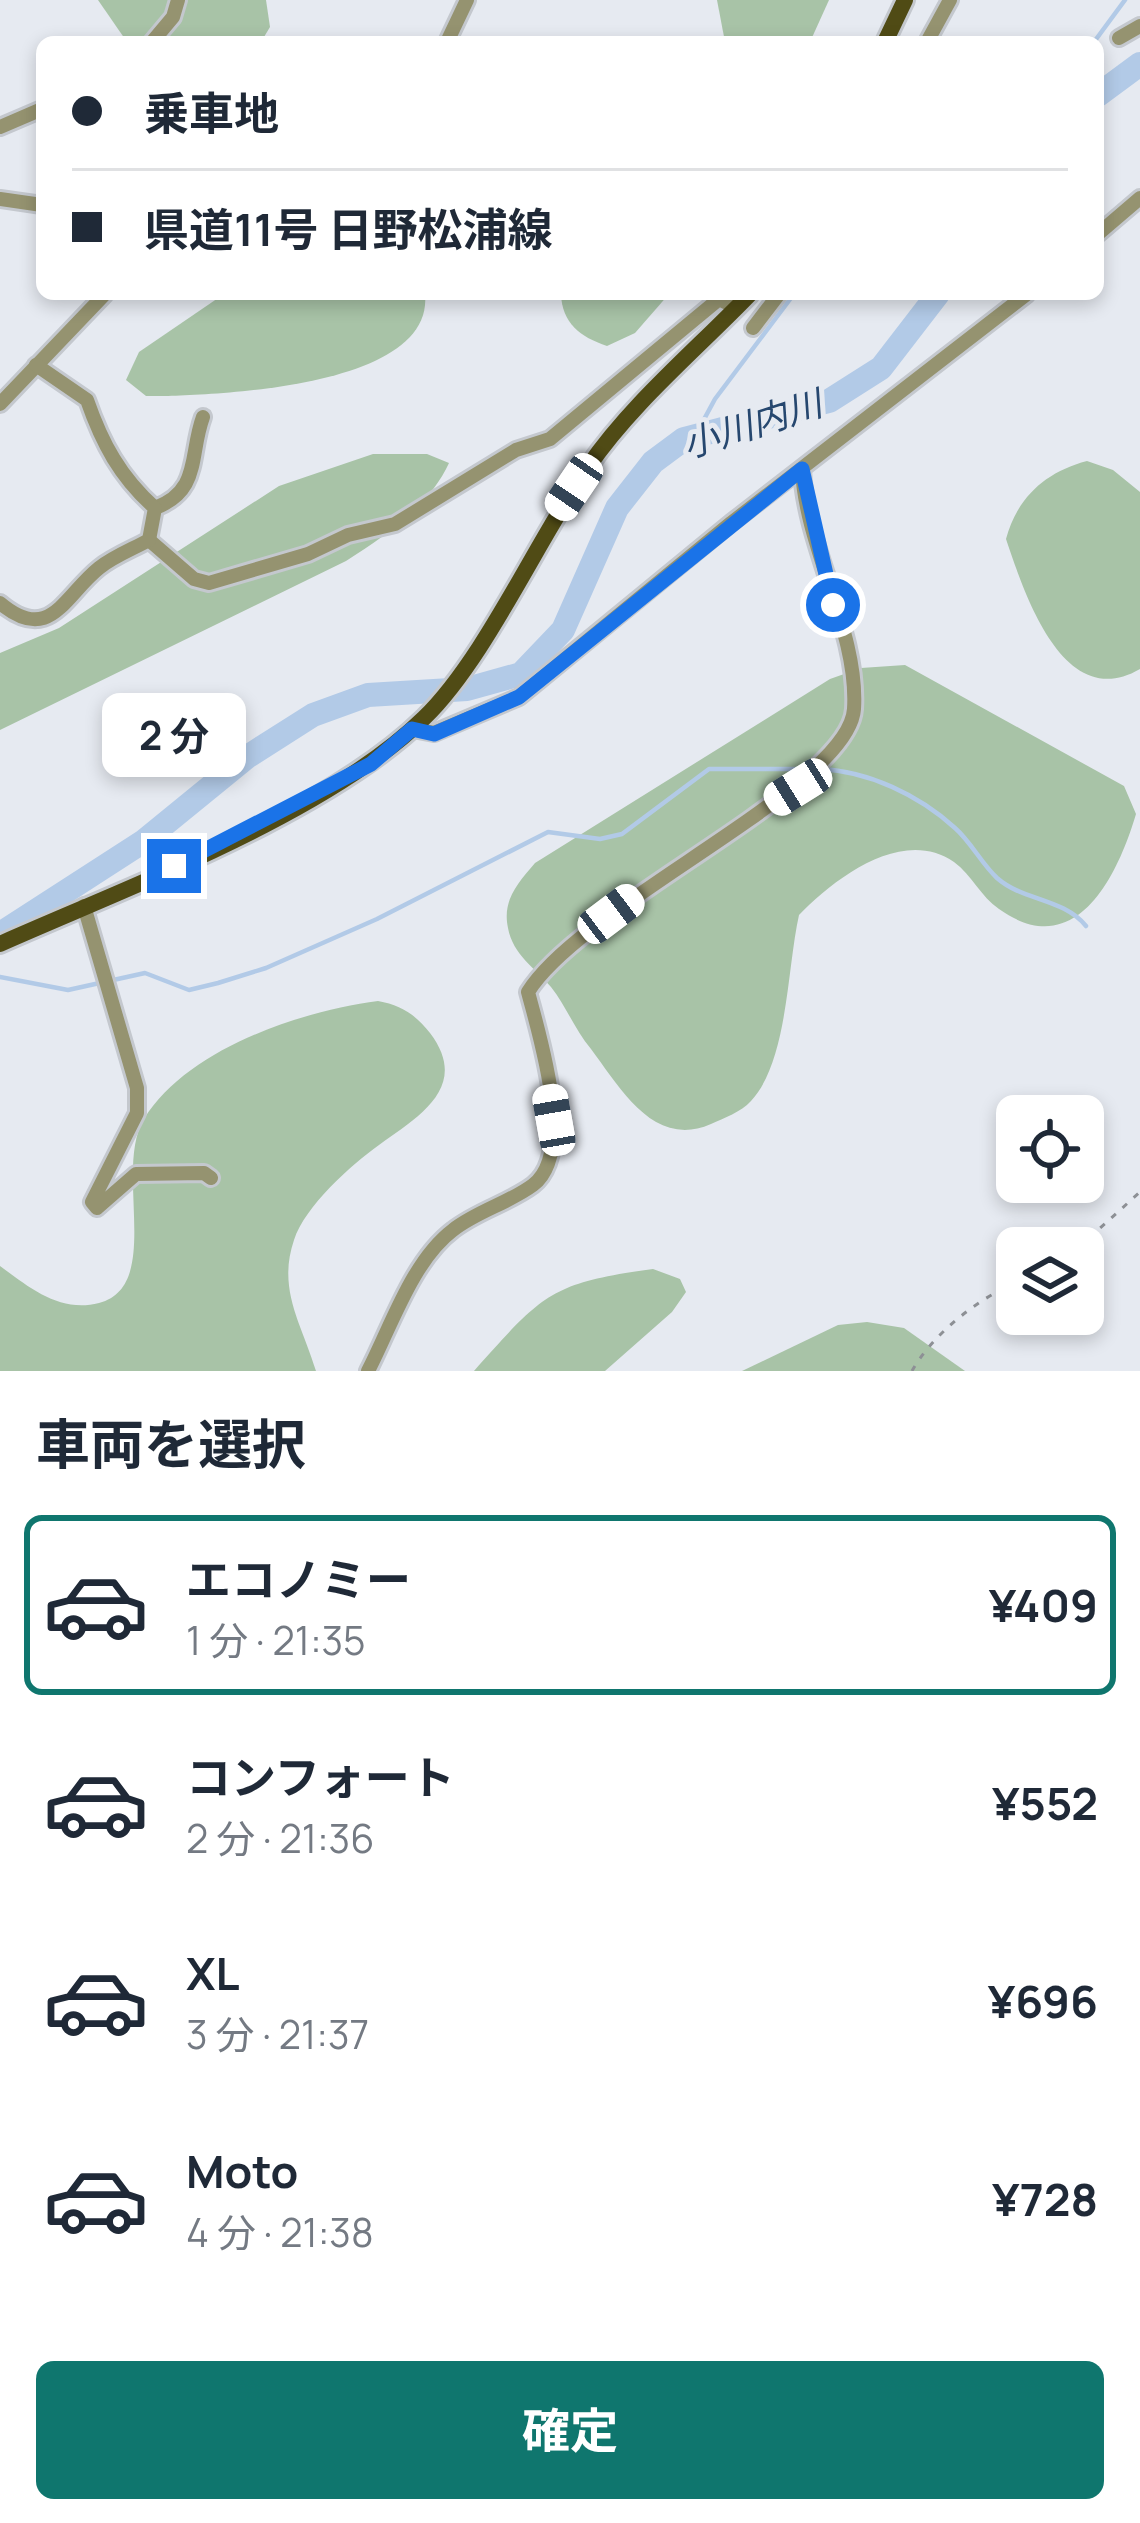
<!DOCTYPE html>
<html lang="ja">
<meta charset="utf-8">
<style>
body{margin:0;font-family:Manrope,"Noto Sans JP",sans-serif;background:#f2f2f3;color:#1f2937;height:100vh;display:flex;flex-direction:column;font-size:45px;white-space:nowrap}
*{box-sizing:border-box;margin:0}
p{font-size:39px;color:#747a83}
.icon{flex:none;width:66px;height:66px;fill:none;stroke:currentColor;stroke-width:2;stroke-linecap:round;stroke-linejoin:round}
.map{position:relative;height:1371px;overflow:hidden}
.drawer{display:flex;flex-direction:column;background:#fff;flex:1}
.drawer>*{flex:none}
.top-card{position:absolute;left:36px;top:36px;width:1068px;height:264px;border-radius:18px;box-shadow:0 6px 18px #0003;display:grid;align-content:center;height:264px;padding:0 36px;background:#fff}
.fabs{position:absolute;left:996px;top:1095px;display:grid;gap:24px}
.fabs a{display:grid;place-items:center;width:108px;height:108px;border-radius:18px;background:#fff;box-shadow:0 6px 18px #0003;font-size:60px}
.end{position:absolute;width:54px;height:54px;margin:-27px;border:15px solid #1a73e8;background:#fff;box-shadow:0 0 0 6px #fff}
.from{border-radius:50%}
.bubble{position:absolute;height:84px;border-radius:18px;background:#fff;box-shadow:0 6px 18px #0003;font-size:39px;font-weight:700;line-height:84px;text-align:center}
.car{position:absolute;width:36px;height:72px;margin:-36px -18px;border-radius:15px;box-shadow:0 0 9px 3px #0007;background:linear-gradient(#fff 24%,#345 0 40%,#fff 0 76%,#345 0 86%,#fff 0)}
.top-card b{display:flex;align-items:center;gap:42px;height:114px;font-size:45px}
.top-card b+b{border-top:3px solid #e0e1e3}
.top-card i{width:30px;height:30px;background:#1f2937}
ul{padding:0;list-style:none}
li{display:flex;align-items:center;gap:36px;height:180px;margin:0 24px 18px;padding:0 12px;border:6px solid transparent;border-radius:18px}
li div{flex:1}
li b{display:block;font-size:45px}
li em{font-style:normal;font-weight:700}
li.active{border-color:#0f766e}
li>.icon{width:108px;height:108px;stroke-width:1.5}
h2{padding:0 36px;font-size:54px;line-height:144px}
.cta{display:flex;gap:24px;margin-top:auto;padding:24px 36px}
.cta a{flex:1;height:138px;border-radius:18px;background:#0f766e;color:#fff;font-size:48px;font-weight:700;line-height:138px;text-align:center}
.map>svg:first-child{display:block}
.forest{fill:#a8c3a7}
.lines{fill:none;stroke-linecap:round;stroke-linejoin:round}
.stream{stroke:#b2cae7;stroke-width:4.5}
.river{stroke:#b2cae7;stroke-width:24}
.minor-casing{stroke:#c4c8ce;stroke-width:20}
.major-casing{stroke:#c4c8ce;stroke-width:22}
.path{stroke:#8d9095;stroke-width:3;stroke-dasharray:6 9;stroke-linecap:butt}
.minor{stroke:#959370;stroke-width:14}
.major{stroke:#504b15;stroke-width:16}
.route{stroke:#1a73e8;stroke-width:15}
.labels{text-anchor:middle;stroke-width:10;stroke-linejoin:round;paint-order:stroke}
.water-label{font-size:36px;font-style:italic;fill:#26476f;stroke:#e6eaf1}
</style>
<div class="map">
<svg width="1140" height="1371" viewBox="0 0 1140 1371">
<rect width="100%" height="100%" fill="#e6eaf1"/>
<!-- forest -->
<g class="forest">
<polygon points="98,0 266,0 270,27 261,42 127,42"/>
<polygon points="717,0 829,0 810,42 725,42"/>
<path d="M224,294H425C434,385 229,394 168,396H146L126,380L139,352Z"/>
<path d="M561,294H669L635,333L607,346C580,337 562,323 561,294Z"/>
<path d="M373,454H427L449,463C428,508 386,535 346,561L0,730V653L59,628L279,486Z"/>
<path d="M1087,461L1113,470L1140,492V669C1063,714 1024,592 1006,539C1017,498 1045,472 1087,461Z"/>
<path d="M905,665L1124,786L1136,814C1118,875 1076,964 999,909C981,897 972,875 954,862C902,826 834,879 799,915C787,968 788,1061 751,1101C741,1112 724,1118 711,1124C654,1149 621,1089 591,1049C575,1030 566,1006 551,987C535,968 513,955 508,928C502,900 518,883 535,863L830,679L861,668Z"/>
<path d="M378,1001C401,1005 416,1015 430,1033C471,1087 418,1117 379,1145C351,1165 305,1206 294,1240C277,1290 302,1324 316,1371H0V1266C30,1288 60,1313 99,1303C164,1286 113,1170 144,1119C187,1049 301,1011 378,1001Z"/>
<path d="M653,1269L680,1279L686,1292L672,1312L605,1371H474C543,1294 550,1283 653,1269Z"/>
<polygon points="867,1322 904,1328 965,1371 742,1371 838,1325"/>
</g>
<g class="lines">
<!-- stream -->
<g class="stream">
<polyline points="919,42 931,21"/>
<polyline points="1094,42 1125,0"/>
<polyline points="1098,64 1105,89"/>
<polyline points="695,436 715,399 794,294"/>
<path d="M820,769C868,771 919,795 955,828C971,842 981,863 997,878C1023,901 1063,898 1086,926"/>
<polyline points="0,977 68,990 145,973 189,990 218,983 266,968 377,919 548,832 600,839 622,834 709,769 808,769"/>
</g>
<!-- river -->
<g class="river">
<polyline points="1098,95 1140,64"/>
<polyline points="0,934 144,841 247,757 313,715 368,695 467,689 521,674 563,630 617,508 653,462 684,439 829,401 881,368 938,294"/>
</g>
<defs>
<g id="minor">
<polyline points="1119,38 1140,26"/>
<polyline points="152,42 173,17 178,0"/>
<polyline points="447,42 467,0"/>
<polyline points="927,42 950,0"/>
<polyline points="0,127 42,109"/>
<polyline points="0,199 42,205"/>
<polyline points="1098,234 1140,198"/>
<polyline points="753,328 779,294"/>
<polyline points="0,404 105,294"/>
<path d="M155,508C201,491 189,455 203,417"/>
<polyline points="149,540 194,579 209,583 308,554 348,535 395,524 516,450 550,439 719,299 737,308"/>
<path d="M0,603C50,645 64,596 99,568C114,556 133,549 149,540L155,508C120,477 102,443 87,400L36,365"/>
<polyline points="413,729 434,733 519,697 731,523 1027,294"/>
<polyline points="84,906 137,1088 137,1113 92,1202 97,1208 136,1174 204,1173 211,1178"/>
<path d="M368,1371C391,1327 412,1261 453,1230C477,1211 509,1203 533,1185C576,1152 540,1038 528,992C583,904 849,787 854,709C859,632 805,547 802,469"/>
</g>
<g id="major">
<polyline points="885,42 905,0"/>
<path d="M0,944C128,887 326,814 424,718C485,659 537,540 588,467C632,403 696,350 750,294"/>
</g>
</defs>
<!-- minor casing -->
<use href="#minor" class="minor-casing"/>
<!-- major casing -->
<use href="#major" class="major-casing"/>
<!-- path -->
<g class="path">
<polyline points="1078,1248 1140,1192"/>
<path d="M912,1371C931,1336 980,1296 1017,1283"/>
</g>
<!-- minor -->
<use href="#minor" class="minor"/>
<!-- major -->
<use href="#major" class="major"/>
</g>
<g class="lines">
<!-- route -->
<polyline class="route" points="174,866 371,764 412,729 434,734 519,697 802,469 833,605"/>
</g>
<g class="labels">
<!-- water labels -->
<g class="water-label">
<text transform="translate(752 424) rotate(-18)" y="13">小川内川</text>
</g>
</g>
</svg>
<div class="fabs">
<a><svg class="icon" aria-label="locate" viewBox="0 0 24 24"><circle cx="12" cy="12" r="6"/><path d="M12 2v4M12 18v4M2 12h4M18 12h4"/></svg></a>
<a><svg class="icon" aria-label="layers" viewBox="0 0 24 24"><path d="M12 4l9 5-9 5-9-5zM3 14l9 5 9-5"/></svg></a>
</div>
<i class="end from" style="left:833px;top:605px"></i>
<i class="end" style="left:174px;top:866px"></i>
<div class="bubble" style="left:102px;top:693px;width:144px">2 分</div>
<i class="car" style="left:574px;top:487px;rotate:214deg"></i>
<i class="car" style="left:798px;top:787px;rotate:238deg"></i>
<i class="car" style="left:611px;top:914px;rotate:53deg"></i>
<i class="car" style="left:554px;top:1120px;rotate:350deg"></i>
<div class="top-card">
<b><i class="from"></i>乗車地</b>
<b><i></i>県道11号 日野松浦線</b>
</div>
</div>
<section class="drawer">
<h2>車両を選択</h2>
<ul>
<li class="active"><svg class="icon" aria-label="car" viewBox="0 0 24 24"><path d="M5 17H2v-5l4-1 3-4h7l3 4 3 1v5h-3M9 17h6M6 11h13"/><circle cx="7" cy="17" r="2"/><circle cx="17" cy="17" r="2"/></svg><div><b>エコノミー</b><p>1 分 · 21:35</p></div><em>¥409</em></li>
<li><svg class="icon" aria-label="car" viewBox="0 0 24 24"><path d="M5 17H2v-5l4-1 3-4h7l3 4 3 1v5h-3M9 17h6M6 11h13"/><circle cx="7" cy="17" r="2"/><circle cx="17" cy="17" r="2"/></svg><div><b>コンフォート</b><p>2 分 · 21:36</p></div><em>¥552</em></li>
<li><svg class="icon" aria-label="car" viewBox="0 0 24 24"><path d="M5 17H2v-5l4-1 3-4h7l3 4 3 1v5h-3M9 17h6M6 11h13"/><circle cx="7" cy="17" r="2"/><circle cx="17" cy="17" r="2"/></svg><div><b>XL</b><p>3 分 · 21:37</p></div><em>¥696</em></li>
<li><svg class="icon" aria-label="car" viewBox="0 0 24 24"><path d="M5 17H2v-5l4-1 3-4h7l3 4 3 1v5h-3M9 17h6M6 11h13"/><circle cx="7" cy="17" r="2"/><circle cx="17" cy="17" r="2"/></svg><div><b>Moto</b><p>4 分 · 21:38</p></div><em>¥728</em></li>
</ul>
<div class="cta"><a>確定</a></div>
</section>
